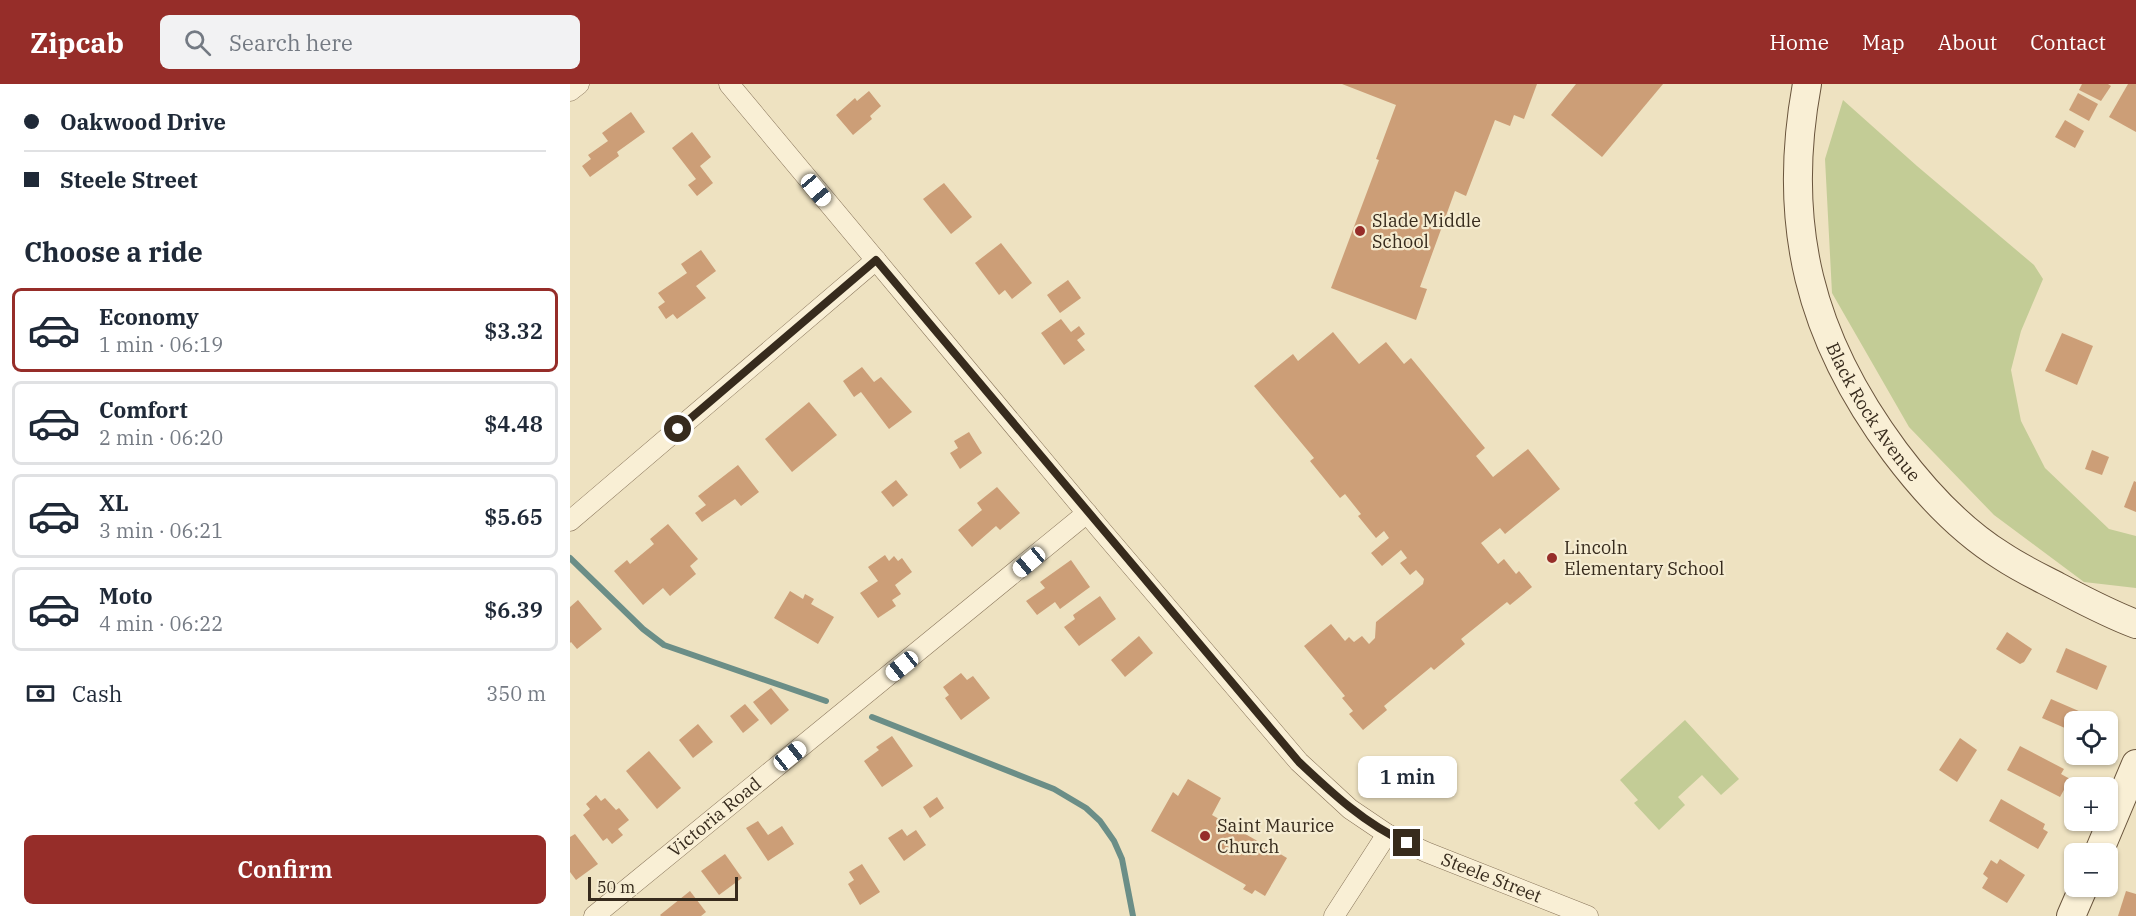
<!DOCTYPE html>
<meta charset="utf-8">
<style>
body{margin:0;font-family:"IBM Plex Serif",serif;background:#f2f2f3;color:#1f2937;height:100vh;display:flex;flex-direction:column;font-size:22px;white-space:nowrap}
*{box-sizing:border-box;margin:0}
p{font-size:20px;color:#747a83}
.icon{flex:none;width:33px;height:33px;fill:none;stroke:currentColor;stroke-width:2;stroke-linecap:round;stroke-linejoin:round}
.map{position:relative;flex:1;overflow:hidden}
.sheet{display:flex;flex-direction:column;background:#fff;width:570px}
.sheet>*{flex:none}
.banner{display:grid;align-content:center;height:132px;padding:0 24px;background:#fff}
.buttons{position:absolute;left:1494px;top:627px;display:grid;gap:12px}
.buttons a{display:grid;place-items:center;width:54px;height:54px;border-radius:9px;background:#fff;box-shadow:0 2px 4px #0004;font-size:30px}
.scale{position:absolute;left:18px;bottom:15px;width:150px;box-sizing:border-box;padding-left:6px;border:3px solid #372b1d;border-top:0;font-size:16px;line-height:21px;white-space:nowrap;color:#372b1d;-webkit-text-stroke:4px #f5ecd1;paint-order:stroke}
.end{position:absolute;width:27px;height:27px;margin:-14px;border:8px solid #372b1d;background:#fff;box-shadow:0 0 0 3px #fff}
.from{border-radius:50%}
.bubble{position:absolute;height:42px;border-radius:9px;background:#fff;box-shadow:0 2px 4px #0004;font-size:20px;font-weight:600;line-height:42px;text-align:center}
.car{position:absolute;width:18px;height:36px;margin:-18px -9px;border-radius:8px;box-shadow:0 0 4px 2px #0007;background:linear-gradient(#fff 24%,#345 0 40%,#fff 0 76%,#345 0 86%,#fff 0)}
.banner b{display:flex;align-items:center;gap:21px;height:57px;font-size:22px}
.banner b+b{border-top:2px solid #e0e1e3}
.banner i{width:15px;height:15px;background:#1f2937}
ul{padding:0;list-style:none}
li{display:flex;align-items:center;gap:18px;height:84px;margin:0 12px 9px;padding:0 12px;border:3px solid #e0e1e3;border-radius:9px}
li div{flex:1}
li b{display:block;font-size:22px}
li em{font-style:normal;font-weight:600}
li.current{border-color:#962d29}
li>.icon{width:54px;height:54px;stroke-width:1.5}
h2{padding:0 24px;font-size:27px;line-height:72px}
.pay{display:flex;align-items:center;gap:15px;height:66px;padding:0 24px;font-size:22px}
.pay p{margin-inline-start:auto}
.cta{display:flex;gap:12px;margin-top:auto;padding:12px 24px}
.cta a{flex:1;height:69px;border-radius:9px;background:#962d29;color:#fff;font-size:24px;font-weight:600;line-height:69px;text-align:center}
header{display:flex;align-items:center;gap:36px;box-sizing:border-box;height:84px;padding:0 30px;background:#962d29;color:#fff}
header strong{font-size:28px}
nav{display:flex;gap:33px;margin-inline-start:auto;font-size:21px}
.search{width:420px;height:54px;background:#f2f2f3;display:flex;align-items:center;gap:15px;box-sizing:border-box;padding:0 21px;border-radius:9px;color:#747a83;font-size:22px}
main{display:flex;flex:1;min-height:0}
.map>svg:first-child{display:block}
.green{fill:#c3cc96}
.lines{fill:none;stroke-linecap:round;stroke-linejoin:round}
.stream{stroke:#6b8e87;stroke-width:6}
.building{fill:#cc9e77}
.street-casing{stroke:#877359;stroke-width:21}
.secondary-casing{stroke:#69543c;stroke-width:30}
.street{stroke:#f9efd5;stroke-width:20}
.secondary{stroke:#f9efd5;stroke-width:28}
.route{stroke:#372b1d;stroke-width:8}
.poi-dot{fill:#962d29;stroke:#f5ecd1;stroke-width:2}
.labels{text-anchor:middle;stroke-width:4.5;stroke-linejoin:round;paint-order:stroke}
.poi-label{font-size:18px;fill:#372b1d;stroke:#f5ecd1;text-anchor:start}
.street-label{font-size:18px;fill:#372b1d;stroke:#f5ecd1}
</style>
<header>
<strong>Zipcab</strong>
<div class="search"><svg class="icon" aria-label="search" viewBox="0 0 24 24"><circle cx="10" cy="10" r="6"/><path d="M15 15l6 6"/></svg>Search here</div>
<nav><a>Home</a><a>Map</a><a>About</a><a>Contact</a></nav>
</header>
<main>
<section class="sheet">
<div class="banner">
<b><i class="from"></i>Oakwood Drive</b>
<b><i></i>Steele Street</b>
</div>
<h2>Choose a ride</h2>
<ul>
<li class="current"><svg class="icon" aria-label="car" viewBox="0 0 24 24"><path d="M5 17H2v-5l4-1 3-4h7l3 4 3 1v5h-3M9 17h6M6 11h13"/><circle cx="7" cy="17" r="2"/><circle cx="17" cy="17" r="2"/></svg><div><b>Economy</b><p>1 min · 06:19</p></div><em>$3.32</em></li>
<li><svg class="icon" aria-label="car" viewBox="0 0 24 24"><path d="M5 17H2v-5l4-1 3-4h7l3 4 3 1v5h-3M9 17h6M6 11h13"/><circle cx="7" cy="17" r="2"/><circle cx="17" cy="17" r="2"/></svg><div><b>Comfort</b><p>2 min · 06:20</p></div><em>$4.48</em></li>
<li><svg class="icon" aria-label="car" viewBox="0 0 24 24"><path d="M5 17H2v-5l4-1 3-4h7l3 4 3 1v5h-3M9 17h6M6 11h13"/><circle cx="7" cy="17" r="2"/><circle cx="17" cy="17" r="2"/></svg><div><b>XL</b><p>3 min · 06:21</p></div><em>$5.65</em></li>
<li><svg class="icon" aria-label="car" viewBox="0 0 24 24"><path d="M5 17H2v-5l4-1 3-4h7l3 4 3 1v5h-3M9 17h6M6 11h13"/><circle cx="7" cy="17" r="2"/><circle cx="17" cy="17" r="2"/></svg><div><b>Moto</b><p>4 min · 06:22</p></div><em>$6.39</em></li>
</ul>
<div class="pay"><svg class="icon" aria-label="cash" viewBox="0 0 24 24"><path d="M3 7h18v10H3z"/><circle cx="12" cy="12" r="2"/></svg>Cash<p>350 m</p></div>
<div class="cta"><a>Confirm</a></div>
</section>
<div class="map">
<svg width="1566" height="832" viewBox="0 0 1566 832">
<rect width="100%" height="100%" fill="#eee2c1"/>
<!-- green -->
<g class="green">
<polygon points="1273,16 1347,82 1464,181 1473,195 1451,247 1441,286 1451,337 1475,384 1539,445 1566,452 1566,504 1514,498 1424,431 1339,343 1262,209 1255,75"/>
<polygon points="1115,636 1169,695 1151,711 1132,691 1108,713 1115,721 1089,746 1064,719 1068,716 1050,696"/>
</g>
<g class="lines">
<!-- stream -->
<g class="stream">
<polyline points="0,474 73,545 94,561 256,617"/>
<polyline points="302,633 484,705 516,724 530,737 544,757 552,775 563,832"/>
</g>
</g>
<!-- building -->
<g class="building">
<polygon points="772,0 967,0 954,35 944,31 940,42 925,36 896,112 885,107 850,203 857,205 846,236 761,204 809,76 806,75 826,21"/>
<polygon points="1006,0 1093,0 1032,73 981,31"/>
<polygon points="1512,0 1538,0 1541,2 1531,17 1509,6"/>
<polygon points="1558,0 1566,0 1566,48 1539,33"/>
<polygon points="299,7 311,22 300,32 302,35 283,51 266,31 285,14 287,17"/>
<polygon points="1508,9 1528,20 1519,37 1499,26"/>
<polygon points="61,28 75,48 47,68 49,72 20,93 12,82 21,75 18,71 38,57 32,49"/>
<polygon points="1495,36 1514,47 1505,64 1485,53"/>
<polygon points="122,48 141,73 130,82 143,99 127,112 118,101 126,95 102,64"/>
<polygon points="374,99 402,133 381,150 353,115"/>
<polygon points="431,159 462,199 442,215 435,206 429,211 405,179"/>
<polygon points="131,166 146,187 126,202 136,214 107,235 103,230 96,235 88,223 95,218 88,209 117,189 111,180"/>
<polygon points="498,196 511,214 490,229 477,211"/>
<polygon points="491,235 501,248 509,242 515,250 507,256 515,266 494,281 471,249"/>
<polygon points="763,248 789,280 816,258 834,280 841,274 915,364 906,372 923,393 958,365 990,405 935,450 930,444 911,459 928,480 934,475 946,490 949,487 962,503 940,521 937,518 891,555 895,560 864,586 861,583 814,622 817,626 793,646 779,630 783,627 772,614 775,612 734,562 761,540 775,557 779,553 784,558 792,552 799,560 805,554 806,538 853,500 854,495 846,486 840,491 830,479 837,474 831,466 812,482 801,469 819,454 814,447 806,454 788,432 791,430 775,410 770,414 740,377 744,374 684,302 723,270 728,277"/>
<polygon points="1492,249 1523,262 1507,301 1475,287"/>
<polygon points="292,283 304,298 311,293 342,328 319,345 291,308 284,313 273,297"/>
<polygon points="239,318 267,351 222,388 195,355"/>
<polygon points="399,348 412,369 390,385 380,369 388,364 384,357"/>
<polygon points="1522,366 1539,373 1532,391 1515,385"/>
<polygon points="168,381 189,408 171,422 165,415 132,438 125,429 136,421 128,412"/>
<polygon points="326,396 338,411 323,423 311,408"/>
<polygon points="1564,397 1566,398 1566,428 1554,423"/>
<polygon points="427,403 450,429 430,446 426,442 402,463 388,446 412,426 407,419"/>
<polygon points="98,440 128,475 120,482 126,490 100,512 93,504 73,521 44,487 57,476 60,480 84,460 80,455"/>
<polygon points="315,471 319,477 324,472 328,477 332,474 342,488 325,501 331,510 322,516 326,522 308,534 290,509 308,497 298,483"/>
<polygon points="501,476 520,503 490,525 485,518 467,531 456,517 475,504 470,498"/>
<polygon points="220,507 233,515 235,510 244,515 241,520 264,533 248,560 204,534"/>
<polygon points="530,512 546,535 509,562 494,543 505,535 503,531"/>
<polygon points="8,516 32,545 7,565 1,558 0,559 0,523"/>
<polygon points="1437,548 1462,565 1454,578 1450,580 1426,565"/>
<polygon points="569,552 583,569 555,593 541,576"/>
<polygon points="1496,564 1537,582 1527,606 1486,588"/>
<polygon points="391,589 397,596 403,592 420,614 391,636 375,614 379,611 373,603"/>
<polygon points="201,604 219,626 201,641 183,618"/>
<polygon points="1481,615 1518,631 1515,638 1504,638 1504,648 1472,634"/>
<polygon points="175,620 189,636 173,649 160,632"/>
<polygon points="128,640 143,658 123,674 109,656"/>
<polygon points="322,652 343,682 312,703 294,677 309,666 306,663"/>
<polygon points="1390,654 1407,666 1387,698 1369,686"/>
<polygon points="1450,662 1494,685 1491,690 1500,695 1490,713 1437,686"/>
<polygon points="79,667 111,704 87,725 56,687"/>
<polygon points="618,695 651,714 642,731 698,763 700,758 709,763 707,768 717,774 695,812 685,806 682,810 673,805 676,801 581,747 603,708 608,712"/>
<polygon points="26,711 31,717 35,714 46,726 49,724 59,736 48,745 53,751 42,760 37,754 33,757 13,731 20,725 16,720"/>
<polygon points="367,713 374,724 360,734 353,723"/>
<polygon points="1431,715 1475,740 1473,745 1478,748 1468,765 1419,737"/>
<polygon points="188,737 198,751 212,742 224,760 198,777 176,744"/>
<polygon points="332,745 337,752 346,746 356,761 334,777 318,754"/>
<polygon points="5,750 28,780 6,796 0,788 0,753"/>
<polygon points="155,770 172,794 149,811 131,787"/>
<polygon points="1430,775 1455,791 1437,819 1412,804 1418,794 1413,790 1421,776 1427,780"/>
<polygon points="292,780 310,808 290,821 278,800 284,796 279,788"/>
<polygon points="120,807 136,828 131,832 91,832 90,831"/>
<polygon points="1556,807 1566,810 1566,832 1548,832"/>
</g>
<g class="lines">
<defs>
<g id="street">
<path id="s1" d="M159,0L531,446L729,678L780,725L817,750L856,768L1018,832"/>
<polyline points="0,7 9,0"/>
<polyline points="0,437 306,176"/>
<path id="s2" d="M24,832L517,429"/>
<polyline points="764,832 817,750"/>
</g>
<g id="secondary">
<path id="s3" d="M1237,0C1211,141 1240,254 1325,368C1355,408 1390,446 1432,472C1450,484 1469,493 1488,503C1513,516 1539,530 1566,540"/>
<polyline points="1528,770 1566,680"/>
<polyline points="1501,832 1514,802"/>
</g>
</defs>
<!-- street casing -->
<use href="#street" class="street-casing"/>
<!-- secondary casing -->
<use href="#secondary" class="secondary-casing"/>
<!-- street -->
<use href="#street" class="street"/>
<!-- secondary -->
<use href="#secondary" class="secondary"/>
</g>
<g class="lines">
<!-- route -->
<path class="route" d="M108,345L306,176L729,678C762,709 795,740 837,759"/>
</g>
<!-- markers -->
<g class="poi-dot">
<circle cx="790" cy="147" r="6"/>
<circle cx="982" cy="474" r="6"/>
<circle cx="635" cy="752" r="6"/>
</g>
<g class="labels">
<!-- poi labels -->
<g class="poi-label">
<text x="802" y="143">Slade Middle<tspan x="802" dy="21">School</tspan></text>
<text x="994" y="470">Lincoln<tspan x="994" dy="21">Elementary School</tspan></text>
<text x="647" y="748">Saint Maurice<tspan x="647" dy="21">Church</tspan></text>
</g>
<!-- street labels -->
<g class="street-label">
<text dy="6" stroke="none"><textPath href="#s3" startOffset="345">Black Rock Avenue</textPath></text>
<text dy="6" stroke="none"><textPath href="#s2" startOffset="156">Victoria Road</textPath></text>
<text dy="6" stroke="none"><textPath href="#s1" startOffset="1113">Steele Street</textPath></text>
</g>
</g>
</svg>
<div class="buttons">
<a><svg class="icon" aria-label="locate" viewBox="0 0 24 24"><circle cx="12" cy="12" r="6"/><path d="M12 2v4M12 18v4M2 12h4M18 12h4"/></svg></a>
<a>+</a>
<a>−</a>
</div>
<div class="scale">50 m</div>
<i class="end from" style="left:108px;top:345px"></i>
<i class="end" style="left:837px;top:759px"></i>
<div class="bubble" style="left:788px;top:672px;width:99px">1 min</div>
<i class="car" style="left:246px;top:106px;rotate:140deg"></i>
<i class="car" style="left:459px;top:478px;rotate:230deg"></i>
<i class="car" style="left:332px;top:582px;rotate:231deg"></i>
<i class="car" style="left:220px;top:672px;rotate:51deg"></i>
</div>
</main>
